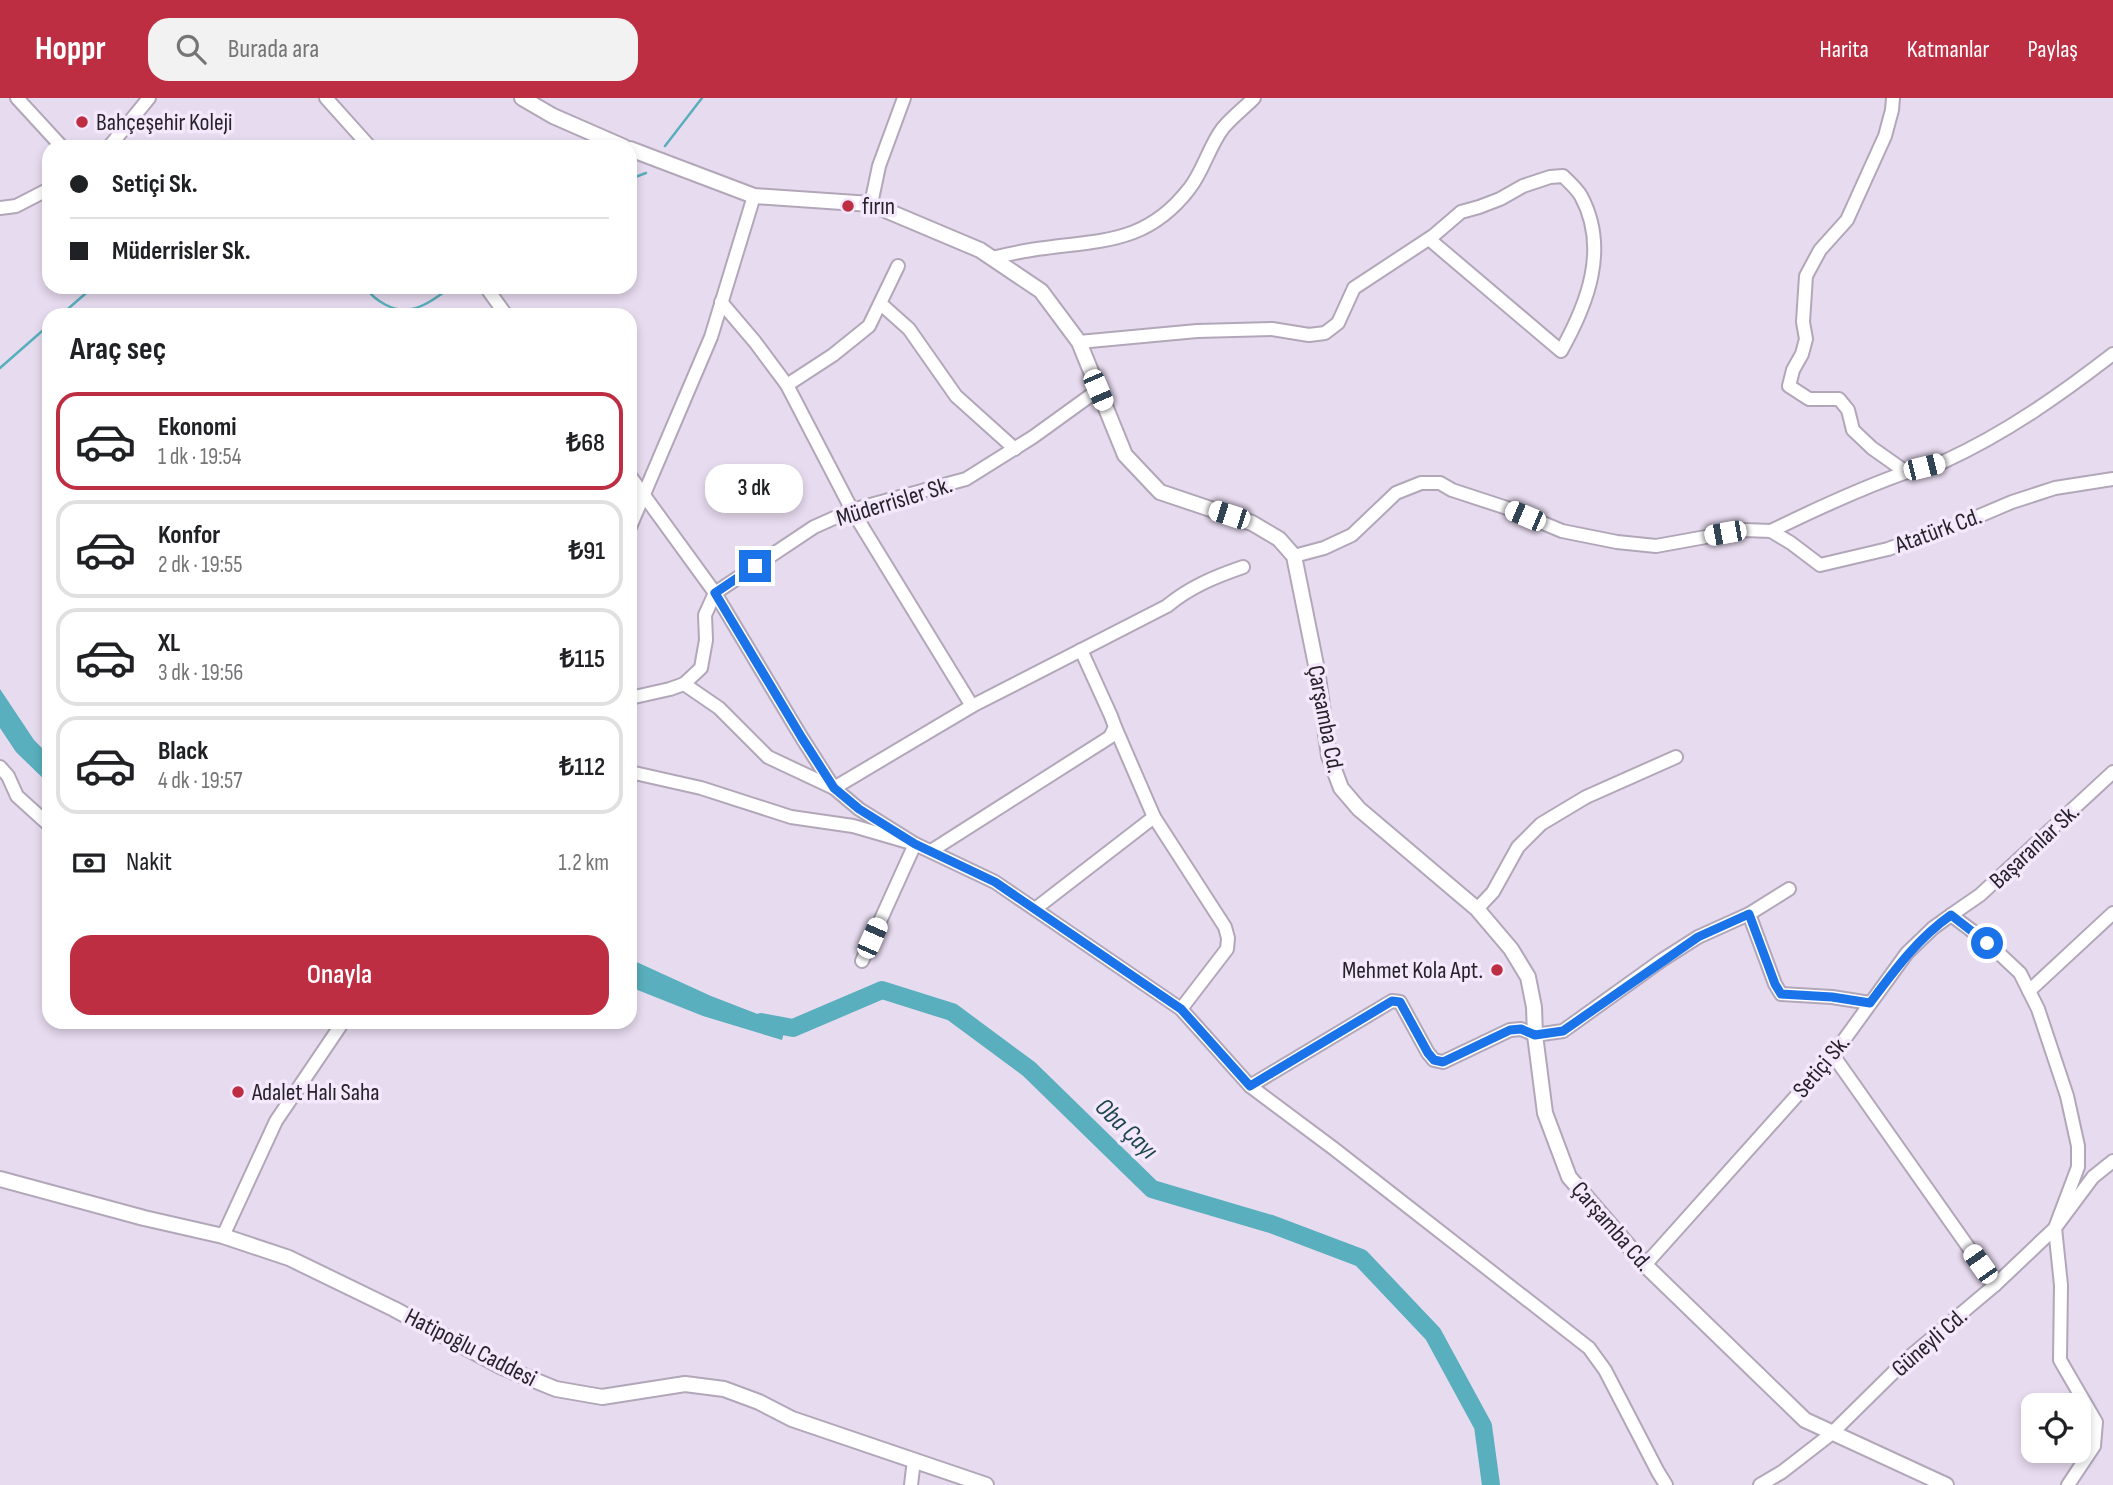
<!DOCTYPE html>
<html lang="tr">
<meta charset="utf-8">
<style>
body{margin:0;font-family:"Sofia Sans Condensed",sans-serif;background:#f2f2f2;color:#202124;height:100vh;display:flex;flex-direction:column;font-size:26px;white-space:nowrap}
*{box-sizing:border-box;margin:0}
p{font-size:23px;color:#757577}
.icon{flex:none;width:38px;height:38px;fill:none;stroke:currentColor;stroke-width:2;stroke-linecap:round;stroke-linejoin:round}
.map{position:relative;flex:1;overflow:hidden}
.panel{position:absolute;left:42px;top:210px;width:595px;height:721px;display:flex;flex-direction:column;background:#fff;border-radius:21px;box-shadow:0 4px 10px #0003}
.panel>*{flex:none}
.guide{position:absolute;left:42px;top:42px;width:595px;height:154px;border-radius:21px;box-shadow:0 4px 10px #0003;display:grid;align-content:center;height:154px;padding:0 28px;background:#fff}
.buttons{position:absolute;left:2021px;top:1295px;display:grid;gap:14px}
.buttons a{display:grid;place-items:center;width:70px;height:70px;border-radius:14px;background:#fff;box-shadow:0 4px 10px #0003;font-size:35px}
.end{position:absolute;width:32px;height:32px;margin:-16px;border:9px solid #1a73e8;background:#fff;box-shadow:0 0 0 4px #fff}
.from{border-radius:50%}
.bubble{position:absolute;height:49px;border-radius:21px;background:#fff;box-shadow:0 4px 10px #0003;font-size:23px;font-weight:600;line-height:49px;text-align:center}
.car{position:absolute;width:21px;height:42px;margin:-21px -10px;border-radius:9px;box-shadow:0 0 5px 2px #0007;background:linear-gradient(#fff 24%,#345 0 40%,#fff 0 76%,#345 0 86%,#fff 0)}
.guide b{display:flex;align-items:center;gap:24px;height:66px;font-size:26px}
.guide b+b{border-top:2px solid #e0e0e0}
.guide i{width:18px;height:18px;background:#202124}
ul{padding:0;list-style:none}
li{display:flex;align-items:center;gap:21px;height:98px;margin:0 14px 10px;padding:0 14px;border:4px solid #e0e0e0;border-radius:21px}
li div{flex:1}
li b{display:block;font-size:26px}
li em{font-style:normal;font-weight:600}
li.active{border-color:#be2e43}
li>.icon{width:63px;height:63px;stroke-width:1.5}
h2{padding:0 28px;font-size:32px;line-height:84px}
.pay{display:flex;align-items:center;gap:18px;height:77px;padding:0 28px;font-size:26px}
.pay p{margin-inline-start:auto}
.button{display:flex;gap:14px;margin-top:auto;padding:14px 28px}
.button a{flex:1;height:80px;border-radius:21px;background:#be2e43;color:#fff;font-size:28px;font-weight:600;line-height:80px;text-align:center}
header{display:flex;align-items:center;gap:42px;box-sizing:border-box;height:98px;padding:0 35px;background:#be2e43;color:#fff}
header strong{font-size:33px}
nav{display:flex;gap:38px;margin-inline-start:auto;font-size:24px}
.search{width:490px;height:63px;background:#f2f2f2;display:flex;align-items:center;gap:18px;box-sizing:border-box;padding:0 24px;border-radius:21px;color:#757577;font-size:26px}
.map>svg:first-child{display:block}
.water{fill:#59afbd}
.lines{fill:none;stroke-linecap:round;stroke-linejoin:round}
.stream{stroke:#59afbd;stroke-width:2.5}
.river{stroke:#59afbd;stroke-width:18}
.minor-casing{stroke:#b2a7b9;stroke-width:16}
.tertiary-casing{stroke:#b2a7b9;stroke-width:18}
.minor{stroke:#fff;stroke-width:12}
.tertiary{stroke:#fff;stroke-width:14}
.route{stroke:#1a73e8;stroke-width:9}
.poi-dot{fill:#be2e43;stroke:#f4e8fc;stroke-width:2.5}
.labels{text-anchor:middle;stroke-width:7;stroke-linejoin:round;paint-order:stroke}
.poi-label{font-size:24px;fill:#272229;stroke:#f4e8fc;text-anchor:start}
.street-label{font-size:24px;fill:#272229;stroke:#f4e8fc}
.water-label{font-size:26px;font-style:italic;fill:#1d454c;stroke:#f4e8fc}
</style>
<header>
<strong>Hoppr</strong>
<div class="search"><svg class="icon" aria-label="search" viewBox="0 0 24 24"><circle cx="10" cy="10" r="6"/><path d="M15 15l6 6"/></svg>Burada ara</div>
<nav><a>Harita</a><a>Katmanlar</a><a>Paylaş</a></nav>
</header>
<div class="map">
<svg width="2113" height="1387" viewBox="0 0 2113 1387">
<rect width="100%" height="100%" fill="#e7dbef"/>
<!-- water -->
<g class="water">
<polygon points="0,591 34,642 49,657 49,686 16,654 0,630"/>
<polygon points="630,861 711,898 786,927 782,942 703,918 630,889"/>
</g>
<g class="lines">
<!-- stream -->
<g class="stream">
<polyline points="665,48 702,0"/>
<polyline points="630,81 646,75"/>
<path d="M365,189C375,203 394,215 412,211C426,208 440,197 451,189"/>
<polyline points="61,217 93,189"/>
<polyline points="0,270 49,227"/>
</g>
<!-- river -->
<polyline class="river" points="761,924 793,930 882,892 952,914 1029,971 1152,1091 1271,1126 1361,1160 1433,1236 1483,1328 1491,1387"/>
<defs>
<g id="minor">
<polyline points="17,0 62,49"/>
<polyline points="326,0 370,49"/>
<polyline points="1893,0 1892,12 1885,38 1847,122 1820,152 1806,178 1803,224 1806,241 1802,256 1793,272 1789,288 1809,301 1839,301 1848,312 1853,332 1872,350 1906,374"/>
<polyline points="109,49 149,0"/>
<polyline points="871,106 879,68 904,0"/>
<polyline points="0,110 16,108 49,91"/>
<path d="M992,160C1009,156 1027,152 1045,150C1105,142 1148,144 1189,91C1203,74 1209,48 1223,30C1232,19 1244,10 1254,0"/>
<polyline points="486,189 506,217"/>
<polyline points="721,204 755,244 787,287 852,412 972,608"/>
<polyline points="881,206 909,231 956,298 1015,351"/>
<path d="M1079,244L1197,233L1272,231L1309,237L1325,235L1338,225L1354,190L1433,138L1461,114L1479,109L1500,101L1523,88L1550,79L1563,78C1569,84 1577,91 1581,98C1609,150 1588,205 1561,253L1429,141"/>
<polyline points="787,287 833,257 869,228 898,168"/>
<path d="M630,378L715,495L802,640L834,690L972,608L1167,508C1190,489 1214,479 1243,469"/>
<polyline points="630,429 711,239 754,98"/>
<path d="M1771,433C1814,412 1859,391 1904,375C1917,370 1933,369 1945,363C2006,335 2060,297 2113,256"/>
<polyline points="1294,458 1324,450 1352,437 1396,395 1421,385 1440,385 1452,392 1507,410 1562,433 1617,444 1656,448 1744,432 1771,433 1791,445 1820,467 1888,451 1972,421 2012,404 2055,390 2113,381"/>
<polyline points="684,586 719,610 768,659 834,690 859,711 915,746 995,784 1181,911 1250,988 1333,1050 1589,1250 1605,1272 1658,1374 1666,1387"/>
<polyline points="630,600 670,591 684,586 701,570 706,542 705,517 715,495 814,429 852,412 966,381 1033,339 1098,292"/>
<polyline points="0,669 8,678 17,698 49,727"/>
<polyline points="630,674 701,690 791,719 853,728 915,746 862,863"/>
<polyline points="1154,719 1225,829 1228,840 1227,851 1181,911"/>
<polyline points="931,753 1110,639 1115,629 1111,618 1081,552"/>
<polyline points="1035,811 1154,719 1115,629"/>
<polyline points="1477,811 1493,794 1518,749 1541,726 1586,699 1676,659"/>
<polyline points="1749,816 1775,886 1781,896 1832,899 1870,905"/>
<polyline points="1951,817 1980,797 2113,674"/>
<polyline points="2029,893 2113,815"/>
<polyline points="1833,957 1995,1187"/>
<polyline points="1250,988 1392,903 1400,904 1428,955 1434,962 1443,964 1510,932 1521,931 1535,937 1563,933 1662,862 1698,839 1749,816 1789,791"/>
<polyline points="223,1138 276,1023 343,924"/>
<polyline points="1645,1167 1833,957 1907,855 1933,830 1951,817 1987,844 2020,875 2038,911 2067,998 2078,1048 2078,1069 2055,1130 2061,1187 2060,1262 2096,1324 2094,1348 2068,1387"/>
<polyline points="911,1387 914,1362"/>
<polyline points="1760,1387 1782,1374 1831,1336 1907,1261 1995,1187 2055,1130 2093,1079 2113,1063"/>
</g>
<g id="tertiary">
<polyline points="522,0 553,18 624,49"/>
<polyline points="630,51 754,98 871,106 980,152 1041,193 1079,244 1125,357 1160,394 1252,425 1279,441 1294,458 1317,572 1329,658 1341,690 1359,711 1477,811 1511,851 1528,879 1534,909 1535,937 1545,1015 1569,1079 1645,1167 1805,1322 1946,1387"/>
<polyline points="0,1081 144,1120 223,1138 289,1160 394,1211 502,1269 556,1291 602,1299 685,1286 724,1291 759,1304 792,1321 986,1387"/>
</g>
</defs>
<!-- minor casing -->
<use href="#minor" class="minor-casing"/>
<!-- tertiary casing -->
<use href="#tertiary" class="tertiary-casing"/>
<!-- minor -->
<use href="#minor" class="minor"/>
<!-- tertiary -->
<use href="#tertiary" class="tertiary"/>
</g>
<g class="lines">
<!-- route -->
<path class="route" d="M755,468L715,495L802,640L834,690L859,711L915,746L995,784L1181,911L1250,988L1392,903L1400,904L1428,955L1434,962L1443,964L1510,932L1521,931L1535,937L1563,933L1698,839L1749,816L1775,886L1781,896L1832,899L1870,905C1894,873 1917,841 1951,817L1987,845"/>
</g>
<!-- markers -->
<g class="poi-dot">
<circle cx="82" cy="24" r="7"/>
<circle cx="848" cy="108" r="7"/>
<circle cx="1497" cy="872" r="7"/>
<circle cx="238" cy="994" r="7"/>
</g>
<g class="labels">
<!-- poi labels -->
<g class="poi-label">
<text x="96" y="32">Bahçeşehir Koleji</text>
<text x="862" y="116">fırın</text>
<text x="1483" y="880" text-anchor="end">Mehmet Kola Apt.</text>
<text x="252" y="1002">Adalet Halı Saha</text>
</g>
<!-- street labels -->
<g class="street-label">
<text transform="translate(894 403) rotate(-17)" y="8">Müderrisler Sk.</text>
<text transform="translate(1938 432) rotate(-20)" y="8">Atatürk Cd.</text>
<text transform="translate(1326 621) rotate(79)" y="8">Çarşamba Cd.</text>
<text transform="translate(2034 748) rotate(-43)" y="8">Başaranlar Sk.</text>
<text transform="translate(1821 968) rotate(-50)" y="8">Setiçi Sk.</text>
<text transform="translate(1612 1128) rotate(49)" y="8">Çarşamba Cd.</text>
<text transform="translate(1929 1244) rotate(-41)" y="8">Güneyli Cd.</text>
<text transform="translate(471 1249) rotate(27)" y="8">Hatipoğlu Caddesi</text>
</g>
<!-- water labels -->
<g class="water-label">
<text transform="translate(1127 1030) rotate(44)" y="9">Oba Çayı</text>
</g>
</g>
</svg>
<div class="buttons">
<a><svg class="icon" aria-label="locate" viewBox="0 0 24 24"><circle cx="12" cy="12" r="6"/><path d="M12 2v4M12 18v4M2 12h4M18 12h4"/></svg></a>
</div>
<i class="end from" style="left:1987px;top:845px"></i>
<i class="end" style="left:755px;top:468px"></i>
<div class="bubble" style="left:705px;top:366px;width:98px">3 dk</div>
<i class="car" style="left:1098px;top:292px;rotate:157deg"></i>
<i class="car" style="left:1924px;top:369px;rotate:76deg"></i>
<i class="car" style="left:1229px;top:417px;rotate:288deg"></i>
<i class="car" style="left:1525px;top:418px;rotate:293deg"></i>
<i class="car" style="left:1725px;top:435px;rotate:260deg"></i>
<i class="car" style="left:872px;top:840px;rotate:24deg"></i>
<i class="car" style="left:1980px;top:1166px;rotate:325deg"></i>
<div class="guide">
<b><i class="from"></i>Setiçi Sk.</b>
<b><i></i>Müderrisler Sk.</b>
</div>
<section class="panel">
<h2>Araç seç</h2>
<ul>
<li class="active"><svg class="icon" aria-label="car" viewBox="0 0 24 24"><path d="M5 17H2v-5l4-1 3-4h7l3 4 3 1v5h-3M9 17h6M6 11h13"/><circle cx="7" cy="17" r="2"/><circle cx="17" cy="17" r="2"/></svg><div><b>Ekonomi</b><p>1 dk · 19:54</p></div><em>₺68</em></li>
<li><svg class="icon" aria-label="car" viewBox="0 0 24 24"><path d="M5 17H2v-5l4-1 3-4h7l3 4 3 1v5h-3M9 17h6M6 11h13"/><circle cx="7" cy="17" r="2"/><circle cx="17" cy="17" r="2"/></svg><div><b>Konfor</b><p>2 dk · 19:55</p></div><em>₺91</em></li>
<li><svg class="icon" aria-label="car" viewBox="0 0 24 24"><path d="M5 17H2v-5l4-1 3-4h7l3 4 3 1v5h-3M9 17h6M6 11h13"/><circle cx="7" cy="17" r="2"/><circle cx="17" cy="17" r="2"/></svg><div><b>XL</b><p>3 dk · 19:56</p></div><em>₺115</em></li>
<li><svg class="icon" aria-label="car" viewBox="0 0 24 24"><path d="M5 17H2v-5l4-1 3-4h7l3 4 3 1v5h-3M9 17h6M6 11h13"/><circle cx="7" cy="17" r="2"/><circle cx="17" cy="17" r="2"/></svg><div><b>Black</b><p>4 dk · 19:57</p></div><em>₺112</em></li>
</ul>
<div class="pay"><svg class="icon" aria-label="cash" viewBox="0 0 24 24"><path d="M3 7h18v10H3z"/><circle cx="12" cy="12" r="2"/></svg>Nakit<p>1.2 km</p></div>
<div class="button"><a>Onayla</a></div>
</section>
</div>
